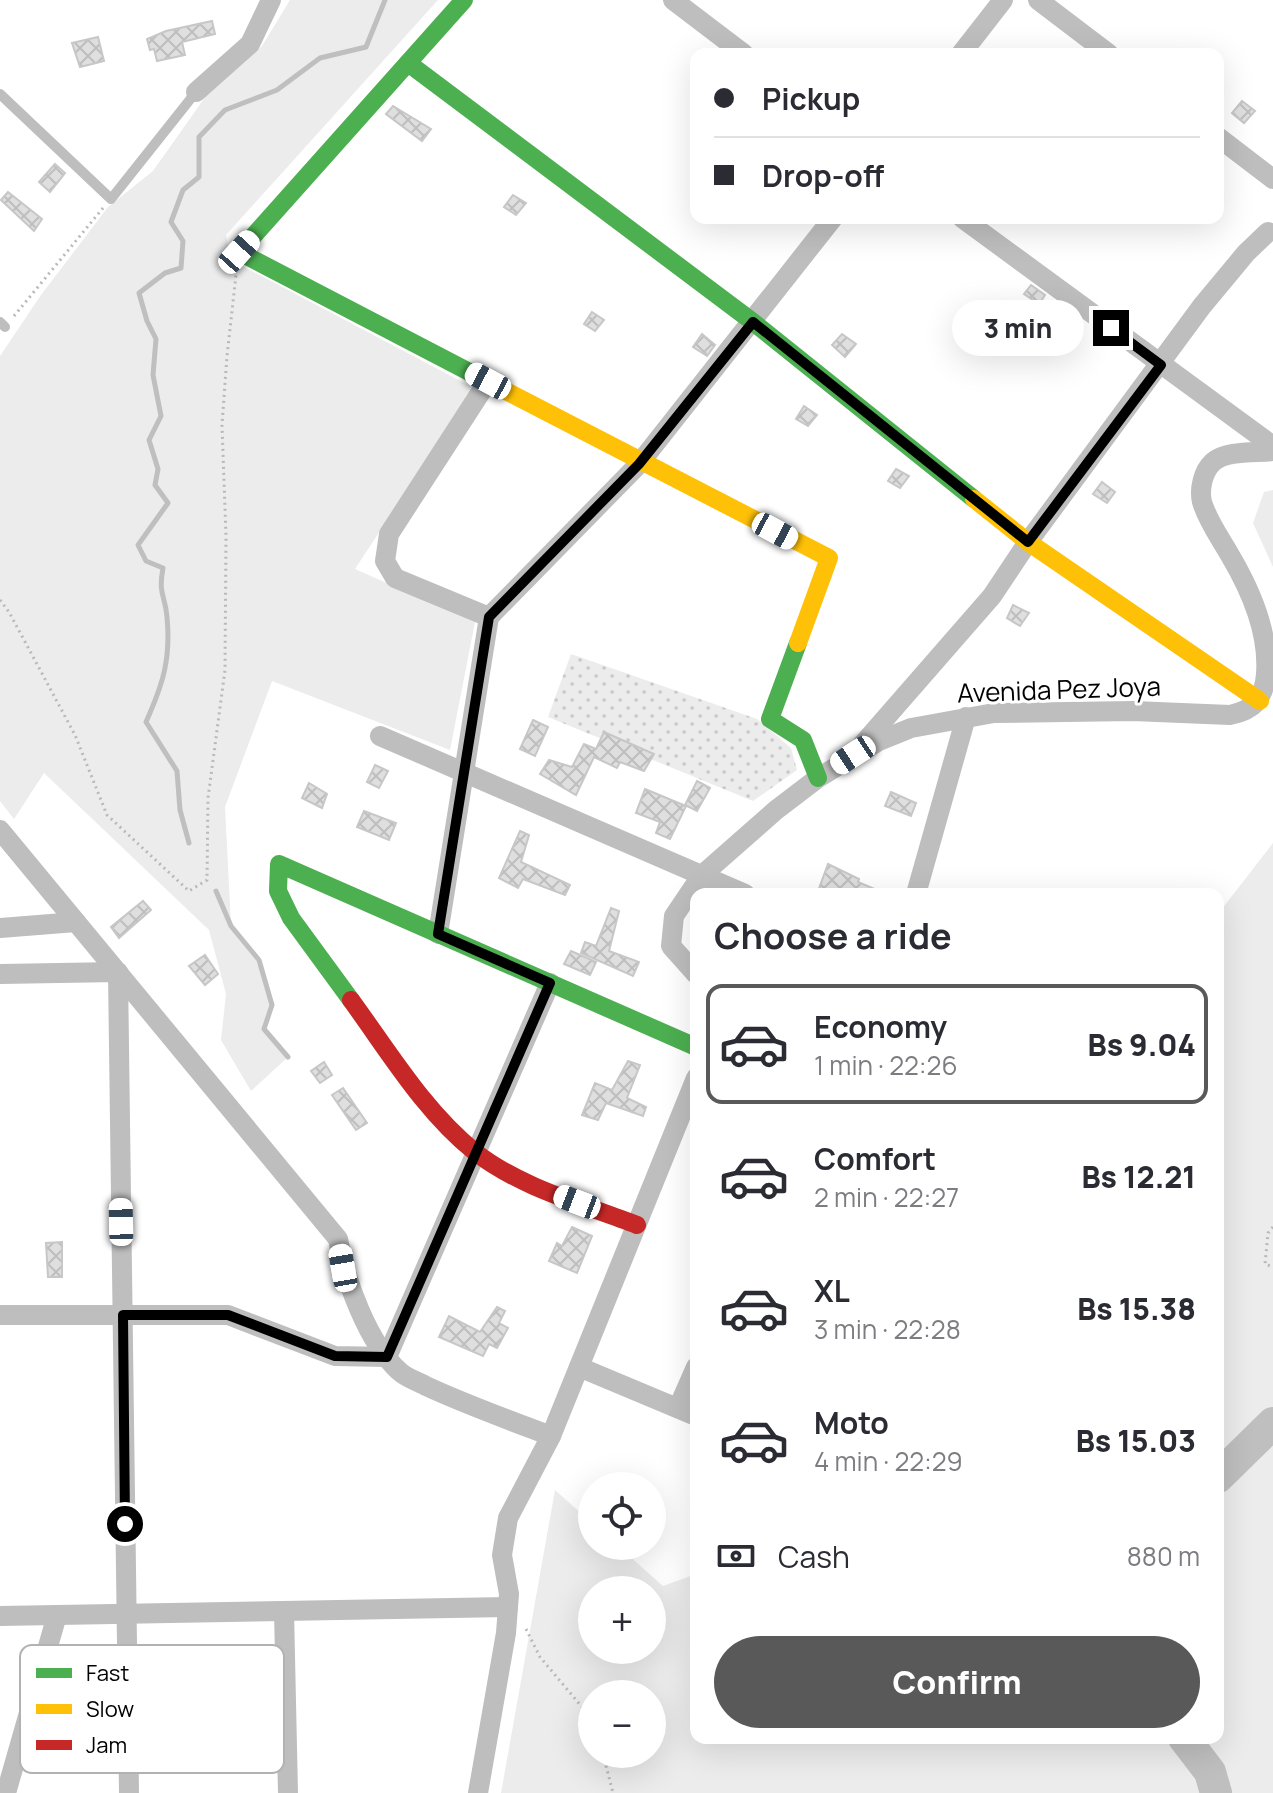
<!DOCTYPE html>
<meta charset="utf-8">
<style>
body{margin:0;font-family:Manrope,sans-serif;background:#f7f7f7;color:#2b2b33;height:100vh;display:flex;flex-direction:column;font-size:30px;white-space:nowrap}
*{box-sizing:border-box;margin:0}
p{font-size:26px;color:#7c7c81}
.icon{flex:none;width:44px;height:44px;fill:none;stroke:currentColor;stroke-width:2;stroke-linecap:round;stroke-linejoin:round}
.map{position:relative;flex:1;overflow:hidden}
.side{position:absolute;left:690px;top:888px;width:534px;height:856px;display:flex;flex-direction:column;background:#fff;border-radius:16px;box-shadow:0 8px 32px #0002}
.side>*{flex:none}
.banner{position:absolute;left:690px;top:48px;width:534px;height:176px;border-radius:16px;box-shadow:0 8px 32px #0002;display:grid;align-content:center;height:176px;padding:0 24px;background:#fff}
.controls{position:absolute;left:578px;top:1472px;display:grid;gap:16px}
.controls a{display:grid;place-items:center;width:88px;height:88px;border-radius:50%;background:#fff;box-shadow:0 8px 32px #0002;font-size:40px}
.end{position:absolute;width:36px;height:36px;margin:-18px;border:10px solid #000;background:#fff;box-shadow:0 0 0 4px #fff}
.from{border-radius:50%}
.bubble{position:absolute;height:56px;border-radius:28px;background:#fff;box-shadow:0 8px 32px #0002;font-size:26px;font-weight:800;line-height:56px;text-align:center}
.car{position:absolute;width:24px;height:48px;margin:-24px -12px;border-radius:10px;box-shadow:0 0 6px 2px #0007;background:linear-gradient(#fff 24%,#345 0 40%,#fff 0 76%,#345 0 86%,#fff 0)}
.banner b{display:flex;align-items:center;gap:28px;height:76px;font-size:30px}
.banner b+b{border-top:2px solid #e1e1e2}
.banner i{width:20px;height:20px;background:#2b2b33}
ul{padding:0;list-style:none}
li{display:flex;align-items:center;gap:24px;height:120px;margin:0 16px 12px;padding:0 8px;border:4px solid transparent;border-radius:16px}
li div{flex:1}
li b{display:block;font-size:30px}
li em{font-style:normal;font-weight:800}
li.selected{border-color:#595959}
li>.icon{width:72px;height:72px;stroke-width:1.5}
h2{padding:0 24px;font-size:36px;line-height:96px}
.pay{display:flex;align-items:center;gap:20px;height:88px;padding:0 24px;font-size:30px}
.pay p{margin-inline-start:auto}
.cta{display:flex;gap:16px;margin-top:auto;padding:16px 24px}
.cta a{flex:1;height:92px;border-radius:48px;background:#595959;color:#fff;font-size:32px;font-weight:800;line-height:92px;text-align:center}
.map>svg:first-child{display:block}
.grass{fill:#ececec;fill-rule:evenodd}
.park{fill:url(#park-dots)}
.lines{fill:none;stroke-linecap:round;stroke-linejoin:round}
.stream{stroke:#bfbfbf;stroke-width:5}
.river{stroke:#bfbfbf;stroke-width:32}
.building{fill:url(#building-cross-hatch);stroke:#c7c7c7;stroke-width:2}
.path{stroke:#b9b9b9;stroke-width:3;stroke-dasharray:2 4;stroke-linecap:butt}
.lane{stroke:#bebebe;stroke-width:10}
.street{stroke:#bebebe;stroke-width:20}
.fast{stroke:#4caf50;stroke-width:18}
.slow{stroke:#ffc107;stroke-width:18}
.jam{stroke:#c62828;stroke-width:18}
.route{stroke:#000;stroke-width:10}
.labels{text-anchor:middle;stroke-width:6;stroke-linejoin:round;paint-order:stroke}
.street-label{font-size:26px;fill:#000;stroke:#fff}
.key{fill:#fff;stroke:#b2b2b2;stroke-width:2}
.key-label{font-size:22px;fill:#000}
</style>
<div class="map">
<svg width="1273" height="1793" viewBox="0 0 1273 1793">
<defs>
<pattern id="park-dots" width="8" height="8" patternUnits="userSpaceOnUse" patternTransform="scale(2)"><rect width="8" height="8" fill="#ececec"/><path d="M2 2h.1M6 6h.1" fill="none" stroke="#c9c9c9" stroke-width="1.8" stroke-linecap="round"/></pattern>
<pattern id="building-cross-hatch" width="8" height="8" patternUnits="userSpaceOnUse" patternTransform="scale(2)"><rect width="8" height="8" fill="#dfdfdf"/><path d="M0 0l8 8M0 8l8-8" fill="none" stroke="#bebebe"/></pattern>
</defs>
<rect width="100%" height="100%" fill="#fff"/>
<!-- grass -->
<g class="grass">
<polygon points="290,0 438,0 226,235 231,260 474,388 355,569 475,622 450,750 272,681 225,807 231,925 259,960 266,980 272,1005 265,1029 288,1057 251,1091 221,1040 226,994 209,930 44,773 14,819 0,801 0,356 41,295 108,207 153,171 208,93 262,46"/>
<polygon points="1273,490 1273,567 1253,523 1264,492"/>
<path d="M1273,843V1793H501L555,1490L592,1523V1546H618L663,1586L696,1574V1738H1218V914ZM592,1590H652V1650H592ZM592,1694H652V1754H592Z"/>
</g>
<!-- park -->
<polygon class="park" points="571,654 757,719 791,748 797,770 753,801 548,717"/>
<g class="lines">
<!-- stream -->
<g class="stream">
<path d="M189,843L180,810L177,771L146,722C163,684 171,659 167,617C165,594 158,595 163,568L146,561L138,545L168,503L155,485L158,469L149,440L161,416L153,375L156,339L147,321L139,293L165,273L181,268L183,241L171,222L183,190L199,177V137L225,110L277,90L320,58L366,47L385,0"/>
<polyline points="216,891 231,926 259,960 272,1005 264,1029 288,1057"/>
</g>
<!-- river -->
<g class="river">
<polyline points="1218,1477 1273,1423"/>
<polyline points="1184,1738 1210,1772 1216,1793"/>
</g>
</g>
<!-- building -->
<g class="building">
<polygon points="212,21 215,34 182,42 185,55 157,61 154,49 150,50 147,39 166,31"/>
<polygon points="98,37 104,61 80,67 72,43"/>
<polygon points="1242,101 1255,111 1244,123 1232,113"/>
<polygon points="393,106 431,129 422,141 386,114"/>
<polygon points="55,164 65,173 50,192 39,182"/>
<polygon points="8,192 42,219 34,231 1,200"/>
<polygon points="513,195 526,203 516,215 504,207"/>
<polygon points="1031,285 1045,295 1039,304 1024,294"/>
<polygon points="592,312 604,320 595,331 584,324"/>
<polygon points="702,334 715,345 707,356 693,347"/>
<polygon points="842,334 856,344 845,357 832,345"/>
<polygon points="804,406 817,415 808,426 796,419"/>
<polygon points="896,469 909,476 900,488 888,481"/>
<polygon points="1102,482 1115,492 1107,503 1093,494"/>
<polygon points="1013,605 1029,613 1020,626 1007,618"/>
<polygon points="533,720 548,727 535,756 520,749"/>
<polygon points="604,732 654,754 644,771 620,762 617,768 594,757 576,795 540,774 549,760 572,767 584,744 596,749"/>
<polygon points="375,765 388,771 379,788 367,782"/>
<polygon points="697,781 710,788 697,811 685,805"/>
<polygon points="309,783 327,794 322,808 302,798"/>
<polygon points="645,789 686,806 670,839 656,833 660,822 636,813"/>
<polygon points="891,792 916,803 911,816 885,806"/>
<polygon points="364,811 396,823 389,840 357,827"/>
<polygon points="520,831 529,835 521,862 570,885 565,895 523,879 518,888 499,878"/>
<polygon points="828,864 859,879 858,882 886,894 817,894"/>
<polygon points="143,901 151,910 119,938 111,927"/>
<polygon points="611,908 619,911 609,951 639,962 633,976 581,953 585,942 596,946"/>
<polygon points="571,951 596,962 590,975 564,964"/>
<polygon points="205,955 218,974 205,985 189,966"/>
<polygon points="628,1061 640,1065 627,1098 646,1107 643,1116 606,1103 598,1120 582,1115 595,1083 612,1090"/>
<polygon points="324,1062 332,1075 320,1083 311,1071"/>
<polygon points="343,1088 367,1123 356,1130 332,1095"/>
<polygon points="572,1227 592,1236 577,1273 549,1261 557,1243 562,1246"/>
<polygon points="62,1242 62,1277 48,1277 46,1243"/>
<polygon points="497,1307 505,1311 499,1323 508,1328 497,1348 489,1344 483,1356 439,1337 449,1316 480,1332"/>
</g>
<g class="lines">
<!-- path -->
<g class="path">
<polyline points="14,316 103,208"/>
<polyline points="0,600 9,612 75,735 107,815 189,891 207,880 208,798 225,670 226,536 222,425 227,356 236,275"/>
<polyline points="1273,1227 1268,1233 1265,1264 1273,1267"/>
<polyline points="526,1629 540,1657 592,1719"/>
<polyline points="603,1754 613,1793"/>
</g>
<!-- lane -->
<g class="lane">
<polyline points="0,94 111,199 196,92"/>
<polyline points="0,322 5,327"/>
</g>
<!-- street -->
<g class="street">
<polyline points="673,0 744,54"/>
<polyline points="1038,0 1109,54"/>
<polyline points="961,54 1003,0"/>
<polyline points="196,92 250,44 271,0"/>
<polyline points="1218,137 1273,179"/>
<polyline points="962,218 1273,446"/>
<polyline points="488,381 389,534 385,561 395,578 489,617"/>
<polyline points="380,736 745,894"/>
<polyline points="862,745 992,596 1028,542 1202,306 1246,253 1268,232"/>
<path d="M0,830L338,1239C345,1280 368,1343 399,1371C406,1378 417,1381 426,1386C467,1405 509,1420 551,1436"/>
<polyline points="916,894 966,717"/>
<polyline points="0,928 76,922"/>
<polyline points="438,934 489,617 639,464 833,218"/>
<polyline points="0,974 118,972 129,1793"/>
<path d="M696,974L671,946L674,916L701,876L776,810L818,778L879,741L911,728L994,713L1133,711L1230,715C1254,710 1264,699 1266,674C1269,634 1251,591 1231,557C1221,539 1208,522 1202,502C1199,489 1203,471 1213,462C1226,450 1256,453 1273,451"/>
<polyline points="0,1315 228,1315 335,1356 387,1357"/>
<polyline points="387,1357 550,983"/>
<polyline points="579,1367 696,1416"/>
<polyline points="678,1408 696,1367"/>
<polyline points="284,1611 288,1793"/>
<polyline points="0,1616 508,1607"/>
<polyline points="6,1793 57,1615"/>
<polyline points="478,1793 506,1633 509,1594 502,1555 508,1518 551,1436 696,1078"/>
</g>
<!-- fast -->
<g class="fast">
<polyline points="464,0 239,252 502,389"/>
<polyline points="408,63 753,322 974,499"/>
<polyline points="798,643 770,719 803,740 818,778"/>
<polyline points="351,1000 291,918 278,891 279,864 696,1047"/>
</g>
<!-- slow -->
<g class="slow">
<polyline points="502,389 829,558 798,643"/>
<polyline points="974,499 1028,542 1260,701"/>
</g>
<!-- jam -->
<path class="jam" d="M351,1000C389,1052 424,1111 475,1152C521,1188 583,1204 637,1225"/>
</g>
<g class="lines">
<!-- route -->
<polyline class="route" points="125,1524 123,1315 228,1315 335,1356 387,1357 550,983 438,934 489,617 639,464 753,322 1028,542 1161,365 1111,328"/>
</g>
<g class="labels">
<!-- street labels -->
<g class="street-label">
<text transform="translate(1059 690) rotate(-2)" y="9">Avenida Pez Joya</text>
</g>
</g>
<!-- legend -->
<rect x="20" y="1645" width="264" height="128" rx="12" class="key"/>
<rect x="36" y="1668" width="36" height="10" fill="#4caf50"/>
<rect x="36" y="1704" width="36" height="10" fill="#ffc107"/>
<rect x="36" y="1740" width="36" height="10" fill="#c62828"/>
<g class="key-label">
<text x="86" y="1681">Fast</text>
<text x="86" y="1717">Slow</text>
<text x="86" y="1753">Jam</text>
</g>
</svg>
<div class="controls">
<a><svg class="icon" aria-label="locate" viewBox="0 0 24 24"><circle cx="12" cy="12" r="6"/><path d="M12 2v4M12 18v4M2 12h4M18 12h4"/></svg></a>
<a>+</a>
<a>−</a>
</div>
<i class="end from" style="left:125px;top:1524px"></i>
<i class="end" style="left:1111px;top:328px"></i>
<div class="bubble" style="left:952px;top:300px;width:132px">3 min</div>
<i class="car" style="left:239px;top:252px;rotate:42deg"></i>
<i class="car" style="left:488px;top:381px;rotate:298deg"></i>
<i class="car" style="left:775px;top:531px;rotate:118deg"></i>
<i class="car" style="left:853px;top:755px;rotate:237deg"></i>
<i class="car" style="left:577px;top:1202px;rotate:291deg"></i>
<i class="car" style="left:121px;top:1222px;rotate:359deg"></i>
<i class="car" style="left:343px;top:1268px;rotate:350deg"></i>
<div class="banner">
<b><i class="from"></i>Pickup</b>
<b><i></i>Drop-off</b>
</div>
<section class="side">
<h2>Choose a ride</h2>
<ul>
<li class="selected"><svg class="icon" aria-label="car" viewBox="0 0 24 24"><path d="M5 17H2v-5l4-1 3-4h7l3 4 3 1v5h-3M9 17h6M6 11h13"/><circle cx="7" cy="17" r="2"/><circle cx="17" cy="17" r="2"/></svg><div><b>Economy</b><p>1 min · 22:26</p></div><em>Bs 9.04</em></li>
<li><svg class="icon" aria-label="car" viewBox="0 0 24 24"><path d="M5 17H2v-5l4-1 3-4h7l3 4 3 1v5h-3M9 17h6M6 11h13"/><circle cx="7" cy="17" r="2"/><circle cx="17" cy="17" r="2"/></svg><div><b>Comfort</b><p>2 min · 22:27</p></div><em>Bs 12.21</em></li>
<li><svg class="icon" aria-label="car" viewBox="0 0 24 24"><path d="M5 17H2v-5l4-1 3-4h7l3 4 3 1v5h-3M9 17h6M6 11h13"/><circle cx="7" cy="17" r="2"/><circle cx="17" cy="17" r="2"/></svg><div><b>XL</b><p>3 min · 22:28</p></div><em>Bs 15.38</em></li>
<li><svg class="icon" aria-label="car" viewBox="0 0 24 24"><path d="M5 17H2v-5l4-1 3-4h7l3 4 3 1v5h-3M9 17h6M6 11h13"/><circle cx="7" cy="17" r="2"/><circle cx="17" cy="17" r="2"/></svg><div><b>Moto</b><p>4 min · 22:29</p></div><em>Bs 15.03</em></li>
</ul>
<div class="pay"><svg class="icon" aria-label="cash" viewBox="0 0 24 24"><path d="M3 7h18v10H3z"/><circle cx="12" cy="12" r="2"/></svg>Cash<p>880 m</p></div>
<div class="cta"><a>Confirm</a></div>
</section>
</div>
